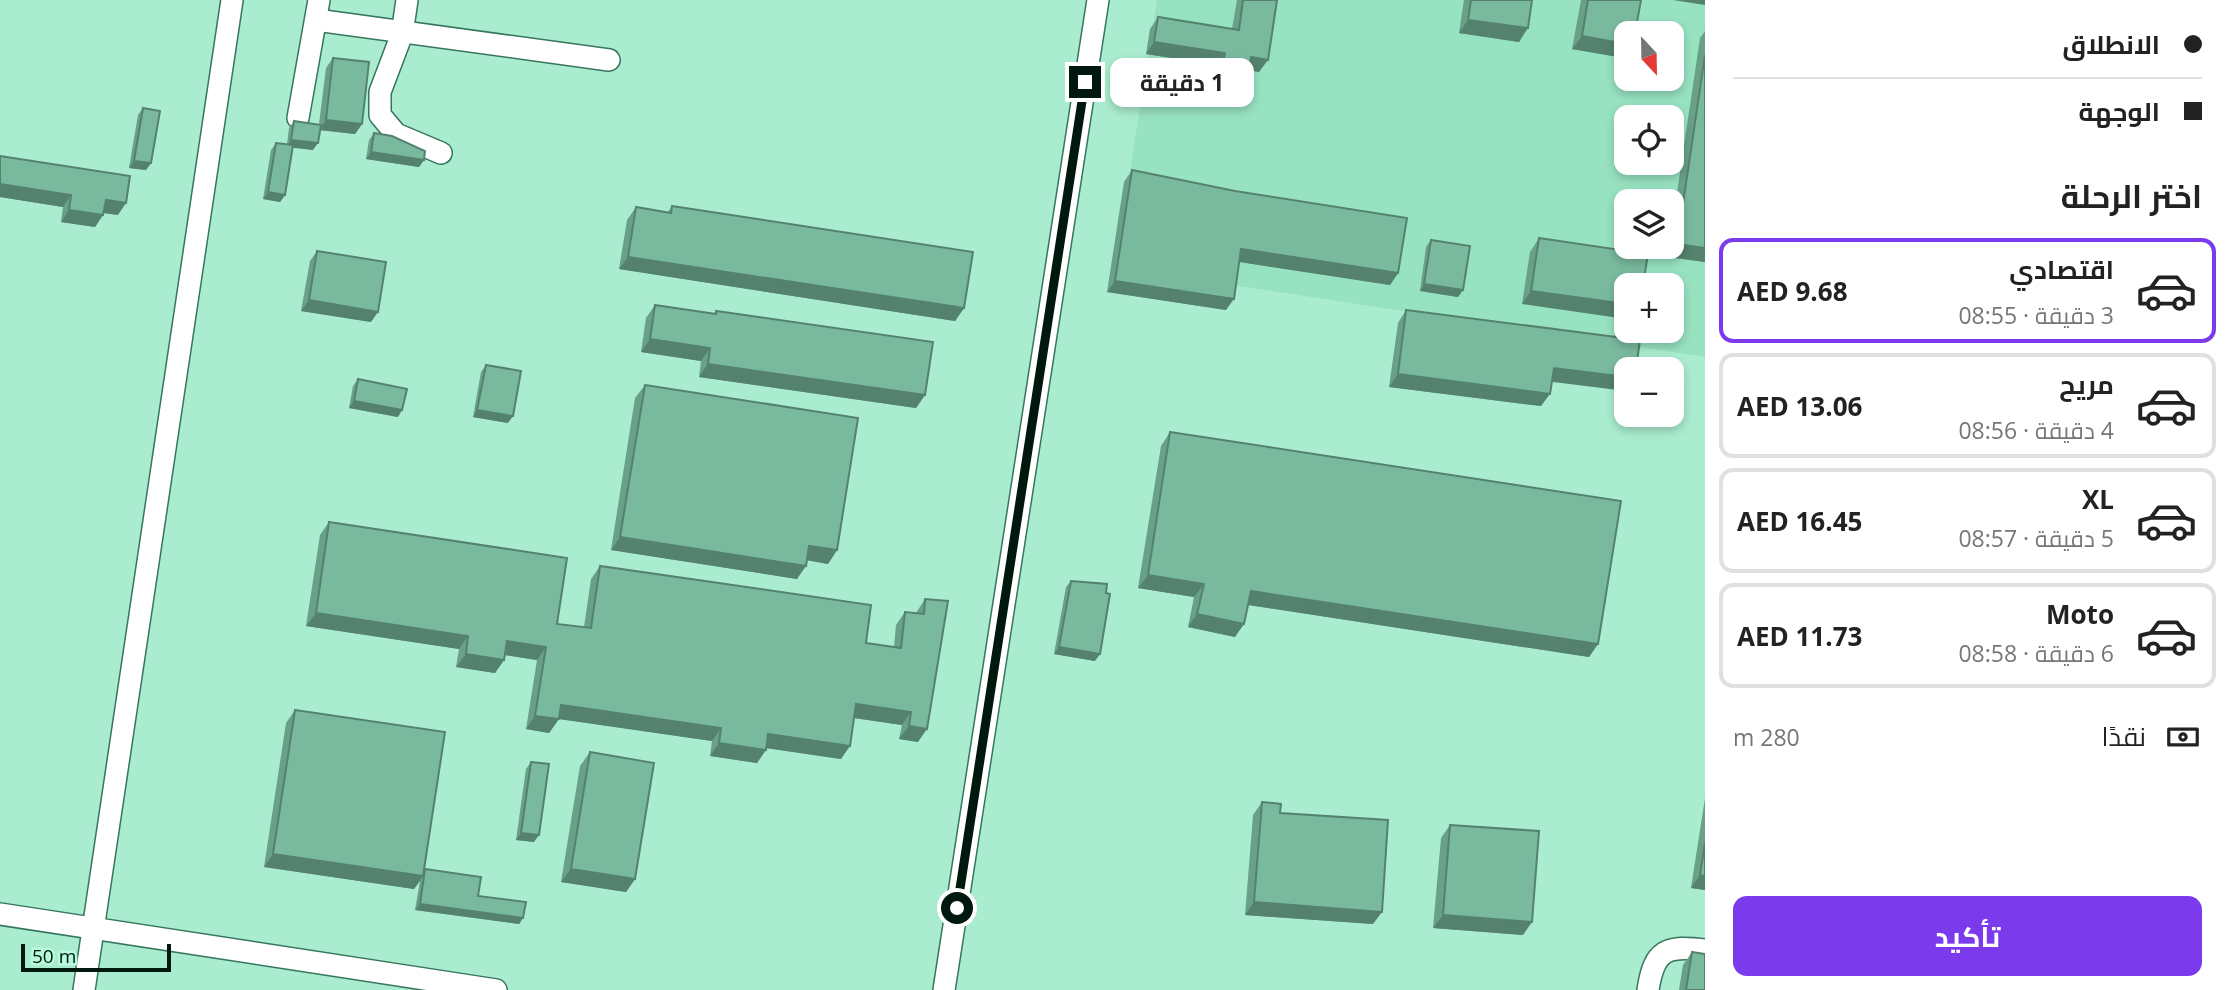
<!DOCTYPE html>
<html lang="ar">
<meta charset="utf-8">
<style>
body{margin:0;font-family:"Open Sans",Cairo,sans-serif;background:#f2f2f2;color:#222;direction:rtl;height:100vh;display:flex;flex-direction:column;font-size:26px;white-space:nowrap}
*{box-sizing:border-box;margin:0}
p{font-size:23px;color:#767676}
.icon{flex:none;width:38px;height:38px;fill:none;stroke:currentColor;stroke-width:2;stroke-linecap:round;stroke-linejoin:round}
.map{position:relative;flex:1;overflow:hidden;direction:ltr}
.details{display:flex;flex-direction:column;background:#fff;width:525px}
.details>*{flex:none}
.hud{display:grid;align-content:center;height:154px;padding:0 28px;background:#fff}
.needle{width:46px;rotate:158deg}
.controls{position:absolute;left:1614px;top:21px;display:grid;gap:14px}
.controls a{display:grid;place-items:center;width:70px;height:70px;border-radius:14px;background:#fff;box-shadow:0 4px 10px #0003;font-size:35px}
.scale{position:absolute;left:21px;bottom:18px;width:150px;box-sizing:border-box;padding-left:7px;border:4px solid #00180e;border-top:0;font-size:19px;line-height:24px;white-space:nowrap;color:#00180e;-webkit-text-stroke:5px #b7fadc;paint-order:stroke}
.end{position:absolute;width:32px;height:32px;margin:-16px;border:9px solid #00180e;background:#fff;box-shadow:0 0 0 4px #fff}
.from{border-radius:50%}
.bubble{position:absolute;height:49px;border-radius:14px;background:#fff;box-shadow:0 4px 10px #0003;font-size:23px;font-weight:700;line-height:49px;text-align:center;direction:rtl}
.hud b{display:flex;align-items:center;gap:24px;height:66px;font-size:26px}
.hud b+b{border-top:2px solid #e0e0e0}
.hud i{width:18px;height:18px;background:#222}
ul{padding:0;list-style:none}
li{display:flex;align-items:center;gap:21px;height:105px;margin:0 14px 10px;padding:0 14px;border:4px solid #e0e0e0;border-radius:14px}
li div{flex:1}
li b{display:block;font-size:26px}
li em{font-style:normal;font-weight:700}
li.current{border-color:#7c3aed}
li>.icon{width:63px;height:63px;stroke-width:1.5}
h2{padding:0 28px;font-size:32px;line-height:84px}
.pay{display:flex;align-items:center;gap:18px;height:77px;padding:0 28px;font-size:26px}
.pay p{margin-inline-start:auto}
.primary-button{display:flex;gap:14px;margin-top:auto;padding:14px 28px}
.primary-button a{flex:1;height:80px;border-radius:14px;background:#7c3aed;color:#fff;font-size:28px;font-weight:700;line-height:80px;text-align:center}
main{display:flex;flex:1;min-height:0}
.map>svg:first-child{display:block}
.built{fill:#97e2c1;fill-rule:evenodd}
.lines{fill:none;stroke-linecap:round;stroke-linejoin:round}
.minor-casing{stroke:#36765d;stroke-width:24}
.minor{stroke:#fff;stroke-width:21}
.wall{fill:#68a088}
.shaded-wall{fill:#55826f}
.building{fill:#79ba9e;stroke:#55826f;stroke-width:2}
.route{stroke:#00180e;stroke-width:9}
</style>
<main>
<section class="details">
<div class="hud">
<b><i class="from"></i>الانطلاق</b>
<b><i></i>الوجهة</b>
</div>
<h2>اختر الرحلة</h2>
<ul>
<li class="current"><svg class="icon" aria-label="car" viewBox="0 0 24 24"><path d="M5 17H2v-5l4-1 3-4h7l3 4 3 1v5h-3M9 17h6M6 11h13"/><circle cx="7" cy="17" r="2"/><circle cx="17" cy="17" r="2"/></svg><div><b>اقتصادي</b><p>3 دقيقة · 08:55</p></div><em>AED 9.68</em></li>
<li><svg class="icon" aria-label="car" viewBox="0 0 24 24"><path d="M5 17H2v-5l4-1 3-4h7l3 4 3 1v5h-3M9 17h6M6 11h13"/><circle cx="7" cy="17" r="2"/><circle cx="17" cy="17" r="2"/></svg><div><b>مريح</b><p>4 دقيقة · 08:56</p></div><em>AED 13.06</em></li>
<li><svg class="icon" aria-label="car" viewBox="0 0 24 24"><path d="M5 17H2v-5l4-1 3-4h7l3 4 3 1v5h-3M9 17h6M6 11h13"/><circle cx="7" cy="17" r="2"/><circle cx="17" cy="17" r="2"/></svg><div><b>XL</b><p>5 دقيقة · 08:57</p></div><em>AED 16.45</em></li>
<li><svg class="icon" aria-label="car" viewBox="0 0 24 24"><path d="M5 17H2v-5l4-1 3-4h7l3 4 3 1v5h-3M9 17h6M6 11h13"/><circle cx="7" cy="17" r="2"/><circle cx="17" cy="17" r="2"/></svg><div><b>Moto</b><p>6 دقيقة · 08:58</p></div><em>AED 11.73</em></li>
</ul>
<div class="pay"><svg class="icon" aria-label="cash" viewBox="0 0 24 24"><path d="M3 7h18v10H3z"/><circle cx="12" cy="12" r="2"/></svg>نقدًا<p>280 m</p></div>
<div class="primary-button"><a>تأكيد</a></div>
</section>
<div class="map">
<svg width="1705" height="990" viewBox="0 0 1705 990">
<rect width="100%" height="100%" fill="#aaeccf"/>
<!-- built -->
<path class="built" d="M1157,0H1705V357L1115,267ZM1626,33H1671V79H1626ZM1626,117H1671V163H1626ZM1626,201H1671V247H1626ZM1626,285H1671V331H1626Z"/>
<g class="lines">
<defs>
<g id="minor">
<polyline points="407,0 402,34 380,92 380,115 396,134 441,153"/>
<polyline points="316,20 609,60"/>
<polyline points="298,118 319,0"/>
<polyline points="0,914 496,990"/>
<polyline points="84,990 232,0"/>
<polyline points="944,990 1098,0"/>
<path d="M1648,990C1654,950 1666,945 1705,950"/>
</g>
</defs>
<!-- minor casing -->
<use href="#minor" class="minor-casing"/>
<!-- minor -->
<use href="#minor" class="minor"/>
</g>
<!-- wall -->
<g class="wall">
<polygon points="1237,0 1277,0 1259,72 1249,70 1239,91 1212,86 1217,65 1146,54 1150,29 1158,17 1232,29"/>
<polygon points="1464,0 1532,0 1519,42 1459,33"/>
<polygon points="1581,0 1641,0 1624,58 1572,49"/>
<polygon points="1705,31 1705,262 1668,257 1669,247 1671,247 1671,233 1700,38"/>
<polygon points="333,58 362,124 355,134 320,130 313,150 292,147 285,195 280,202 263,199 271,150 276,143 287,144 289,128 294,121 319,124 326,68"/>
<polygon points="143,108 151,163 146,170 129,168 138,115"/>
<polygon points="374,133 424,160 419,167 366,159 369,140"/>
<polygon points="0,156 118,215 104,213 95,227 61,222 63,207 0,197"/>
<polygon points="1132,170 1398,273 1390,285 1240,262 1226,310 1107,292 1124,182"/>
<polygon points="672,206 964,308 955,321 619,269 627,220 636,207 668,212"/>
<polygon points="1539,238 1643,285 1522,304 1530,252"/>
<polygon points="1431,240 1463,290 1458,297 1420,291 1426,247"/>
<polygon points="317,251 371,322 301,311 310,261"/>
<polygon points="655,305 714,314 716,311 925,395 916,408 699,377 701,361 641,352 646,318"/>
<polygon points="1406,310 1552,381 1541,406 1389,387 1398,323"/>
<polygon points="486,365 508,423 473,417 481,372"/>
<polygon points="358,379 398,417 349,408 353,386"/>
<polygon points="645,385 837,550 828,564 807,560 797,579 611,550 635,398"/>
<polygon points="1170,432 1598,644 1589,657 1248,605 1235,637 1188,627 1194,597 1138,588 1161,446"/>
<polygon points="329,522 557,624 584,627 591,579 600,566 866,643 894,647 896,625 905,612 916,613 925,599 918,742 899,739 902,725 854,718 841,759 766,748 757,763 710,756 712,741 559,719 549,733 526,729 537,660 505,655 504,660 495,673 456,667 459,649 306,626 320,535"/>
<polygon points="1071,581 1095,661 1054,654 1066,587"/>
<polygon points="295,710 424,871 523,918 519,924 415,910 420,881 414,889 264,867 286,723"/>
<polygon points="590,752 635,879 626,892 561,882 580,766"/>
<polygon points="531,762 534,842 516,840 526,769"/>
<polygon points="1705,798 1705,890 1691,888"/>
<polygon points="1262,802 1280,813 1373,924 1245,915 1253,815"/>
<polygon points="1450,825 1523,935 1433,928 1441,838"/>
<polygon points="1692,952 1705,990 1679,990 1683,965"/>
</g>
<!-- shaded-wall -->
<g class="shaded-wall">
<polygon points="1673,0 1705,0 1705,5"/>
<polygon points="1468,20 1528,28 1519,42 1459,33"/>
<polygon points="1582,36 1626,44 1626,55 1624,58 1572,49"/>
<polygon points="1154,42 1225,53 1217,65 1146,54"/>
<polygon points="1251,57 1268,60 1259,72 1243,69"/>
<polygon points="1220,74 1247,79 1239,91 1212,86"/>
<polygon points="326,120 362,124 355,134 319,130"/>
<polygon points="291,140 318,143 313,150 286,147"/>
<polygon points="371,152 424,160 419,167 366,159"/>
<polygon points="134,161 151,163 146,170 129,168"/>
<polygon points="0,184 71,195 63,207 0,197"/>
<polygon points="268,192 285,195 280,202 263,199"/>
<polygon points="106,200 126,203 118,215 97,212"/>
<polygon points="69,210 103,215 95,227 61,222"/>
<polygon points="1677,244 1705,248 1705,262 1668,257"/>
<polygon points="1241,249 1398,273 1390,285 1233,261"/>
<polygon points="628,257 964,308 955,321 619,269"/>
<polygon points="1115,281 1234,299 1226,310 1107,292"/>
<polygon points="1424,284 1463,290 1458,297 1420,291"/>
<polygon points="1531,291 1626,304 1626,319 1522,304"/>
<polygon points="309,300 378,312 371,322 301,311"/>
<polygon points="650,339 710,348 701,361 641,352"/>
<polygon points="708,364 925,395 916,408 699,377"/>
<polygon points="1554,368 1626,377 1626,391 1545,381"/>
<polygon points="1398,374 1550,394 1541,406 1389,387"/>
<polygon points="354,401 402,410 398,417 349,408"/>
<polygon points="477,410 513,416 508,423 473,417"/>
<polygon points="620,537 806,566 797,579 611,550"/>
<polygon points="809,546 837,550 828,564 800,559"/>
<polygon points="1148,575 1204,584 1194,597 1138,588"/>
<polygon points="1251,591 1598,644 1589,657 1242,604"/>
<polygon points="316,613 468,636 459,649 306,626"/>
<polygon points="1197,614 1244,624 1235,637 1188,627"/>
<polygon points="507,641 546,647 537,660 498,654"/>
<polygon points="1059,647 1100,654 1095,661 1054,654"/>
<polygon points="466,654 504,660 495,673 456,667"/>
<polygon points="856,704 911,712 902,725 847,717"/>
<polygon points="561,705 721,728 712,741 552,718"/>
<polygon points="535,716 559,719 549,733 526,729"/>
<polygon points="909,726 927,729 918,742 899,739"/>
<polygon points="768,734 850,746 841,759 759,747"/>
<polygon points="719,743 766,750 757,763 710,756"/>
<polygon points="521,833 539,835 534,842 516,840"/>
<polygon points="273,854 423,876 414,889 264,867"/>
<polygon points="571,869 635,879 626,892 561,882"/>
<polygon points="1700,875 1705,876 1705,890 1691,888"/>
<polygon points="1254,902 1382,912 1373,924 1245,915"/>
<polygon points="420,904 523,918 519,924 415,910"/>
<polygon points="1443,915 1532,922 1523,935 1433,928"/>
</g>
<!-- building -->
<g class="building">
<polygon points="1243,0 1277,0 1268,60 1251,57 1247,79 1220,74 1225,53 1154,42 1158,17 1239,30"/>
<polygon points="1471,0 1532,0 1528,28 1468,20"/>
<polygon points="1588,0 1641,0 1635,33 1626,33 1626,44 1582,36"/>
<polygon points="1705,55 1705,248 1677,244"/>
<polygon points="333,58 369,62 362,124 326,120"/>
<polygon points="143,108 160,111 151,163 134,161"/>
<polygon points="294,121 321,125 318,143 291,140"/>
<polygon points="374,133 392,136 425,151 424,160 371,152"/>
<polygon points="276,143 293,145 285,195 268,192"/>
<polygon points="0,156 130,176 126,203 106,200 103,215 69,210 71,195 0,184"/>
<polygon points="1132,170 1235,191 1407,218 1398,273 1241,249 1234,299 1115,281"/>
<polygon points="672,206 973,252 964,308 628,257 636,207 671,213"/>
<polygon points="1539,238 1648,254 1643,285 1626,285 1626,304 1531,291"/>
<polygon points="1431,240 1470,246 1463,290 1424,284"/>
<polygon points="317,251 386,262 378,312 309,300"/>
<polygon points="655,305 716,314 716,311 933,342 925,395 708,364 710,348 650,339"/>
<polygon points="1406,310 1640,340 1636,369 1626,369 1626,377 1554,368 1550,394 1398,374"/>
<polygon points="486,365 521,371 513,416 477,410"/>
<polygon points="358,379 407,389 402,410 354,401"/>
<polygon points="645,385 858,418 837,550 809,546 806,566 620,537"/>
<polygon points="1170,432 1621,501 1598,644 1251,591 1244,624 1197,614 1204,584 1148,575"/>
<polygon points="329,522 567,558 557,624 591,628 600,566 871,605 866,643 901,648 905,612 924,614 925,599 948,601 927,729 909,726 911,712 856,704 850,746 768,734 766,750 719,743 721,728 561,705 559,719 535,716 546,647 507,641 504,660 466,654 468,636 316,613"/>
<polygon points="1071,581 1107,584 1106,593 1110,594 1100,654 1059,647"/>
<polygon points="295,710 445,732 423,876 273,854"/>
<polygon points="590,752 654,763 635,879 571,869"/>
<polygon points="531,762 549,764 539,835 521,833"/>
<polygon points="1262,802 1281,804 1280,813 1388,820 1382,912 1254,902"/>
<polygon points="1450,825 1539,831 1532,922 1443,915"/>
<polygon points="1705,843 1705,876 1700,875"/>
<polygon points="425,869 481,877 478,896 526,902 523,918 420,904"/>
<polygon points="1692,952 1705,954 1705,990 1686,990"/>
</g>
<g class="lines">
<!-- route -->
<polyline class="route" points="957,908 1085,82"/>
</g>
</svg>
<div class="controls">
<a><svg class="needle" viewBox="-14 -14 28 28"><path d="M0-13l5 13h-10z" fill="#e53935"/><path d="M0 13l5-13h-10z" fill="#767676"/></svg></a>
<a><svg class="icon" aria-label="locate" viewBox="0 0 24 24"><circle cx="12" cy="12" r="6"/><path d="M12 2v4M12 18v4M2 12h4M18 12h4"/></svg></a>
<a><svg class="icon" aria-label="layers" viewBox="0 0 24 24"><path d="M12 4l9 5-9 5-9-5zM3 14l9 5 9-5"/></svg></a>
<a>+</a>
<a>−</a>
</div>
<div class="scale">50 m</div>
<i class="end from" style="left:957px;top:908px"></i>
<i class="end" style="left:1085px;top:82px"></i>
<div class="bubble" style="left:1110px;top:58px;width:144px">1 دقيقة</div>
</div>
</main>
